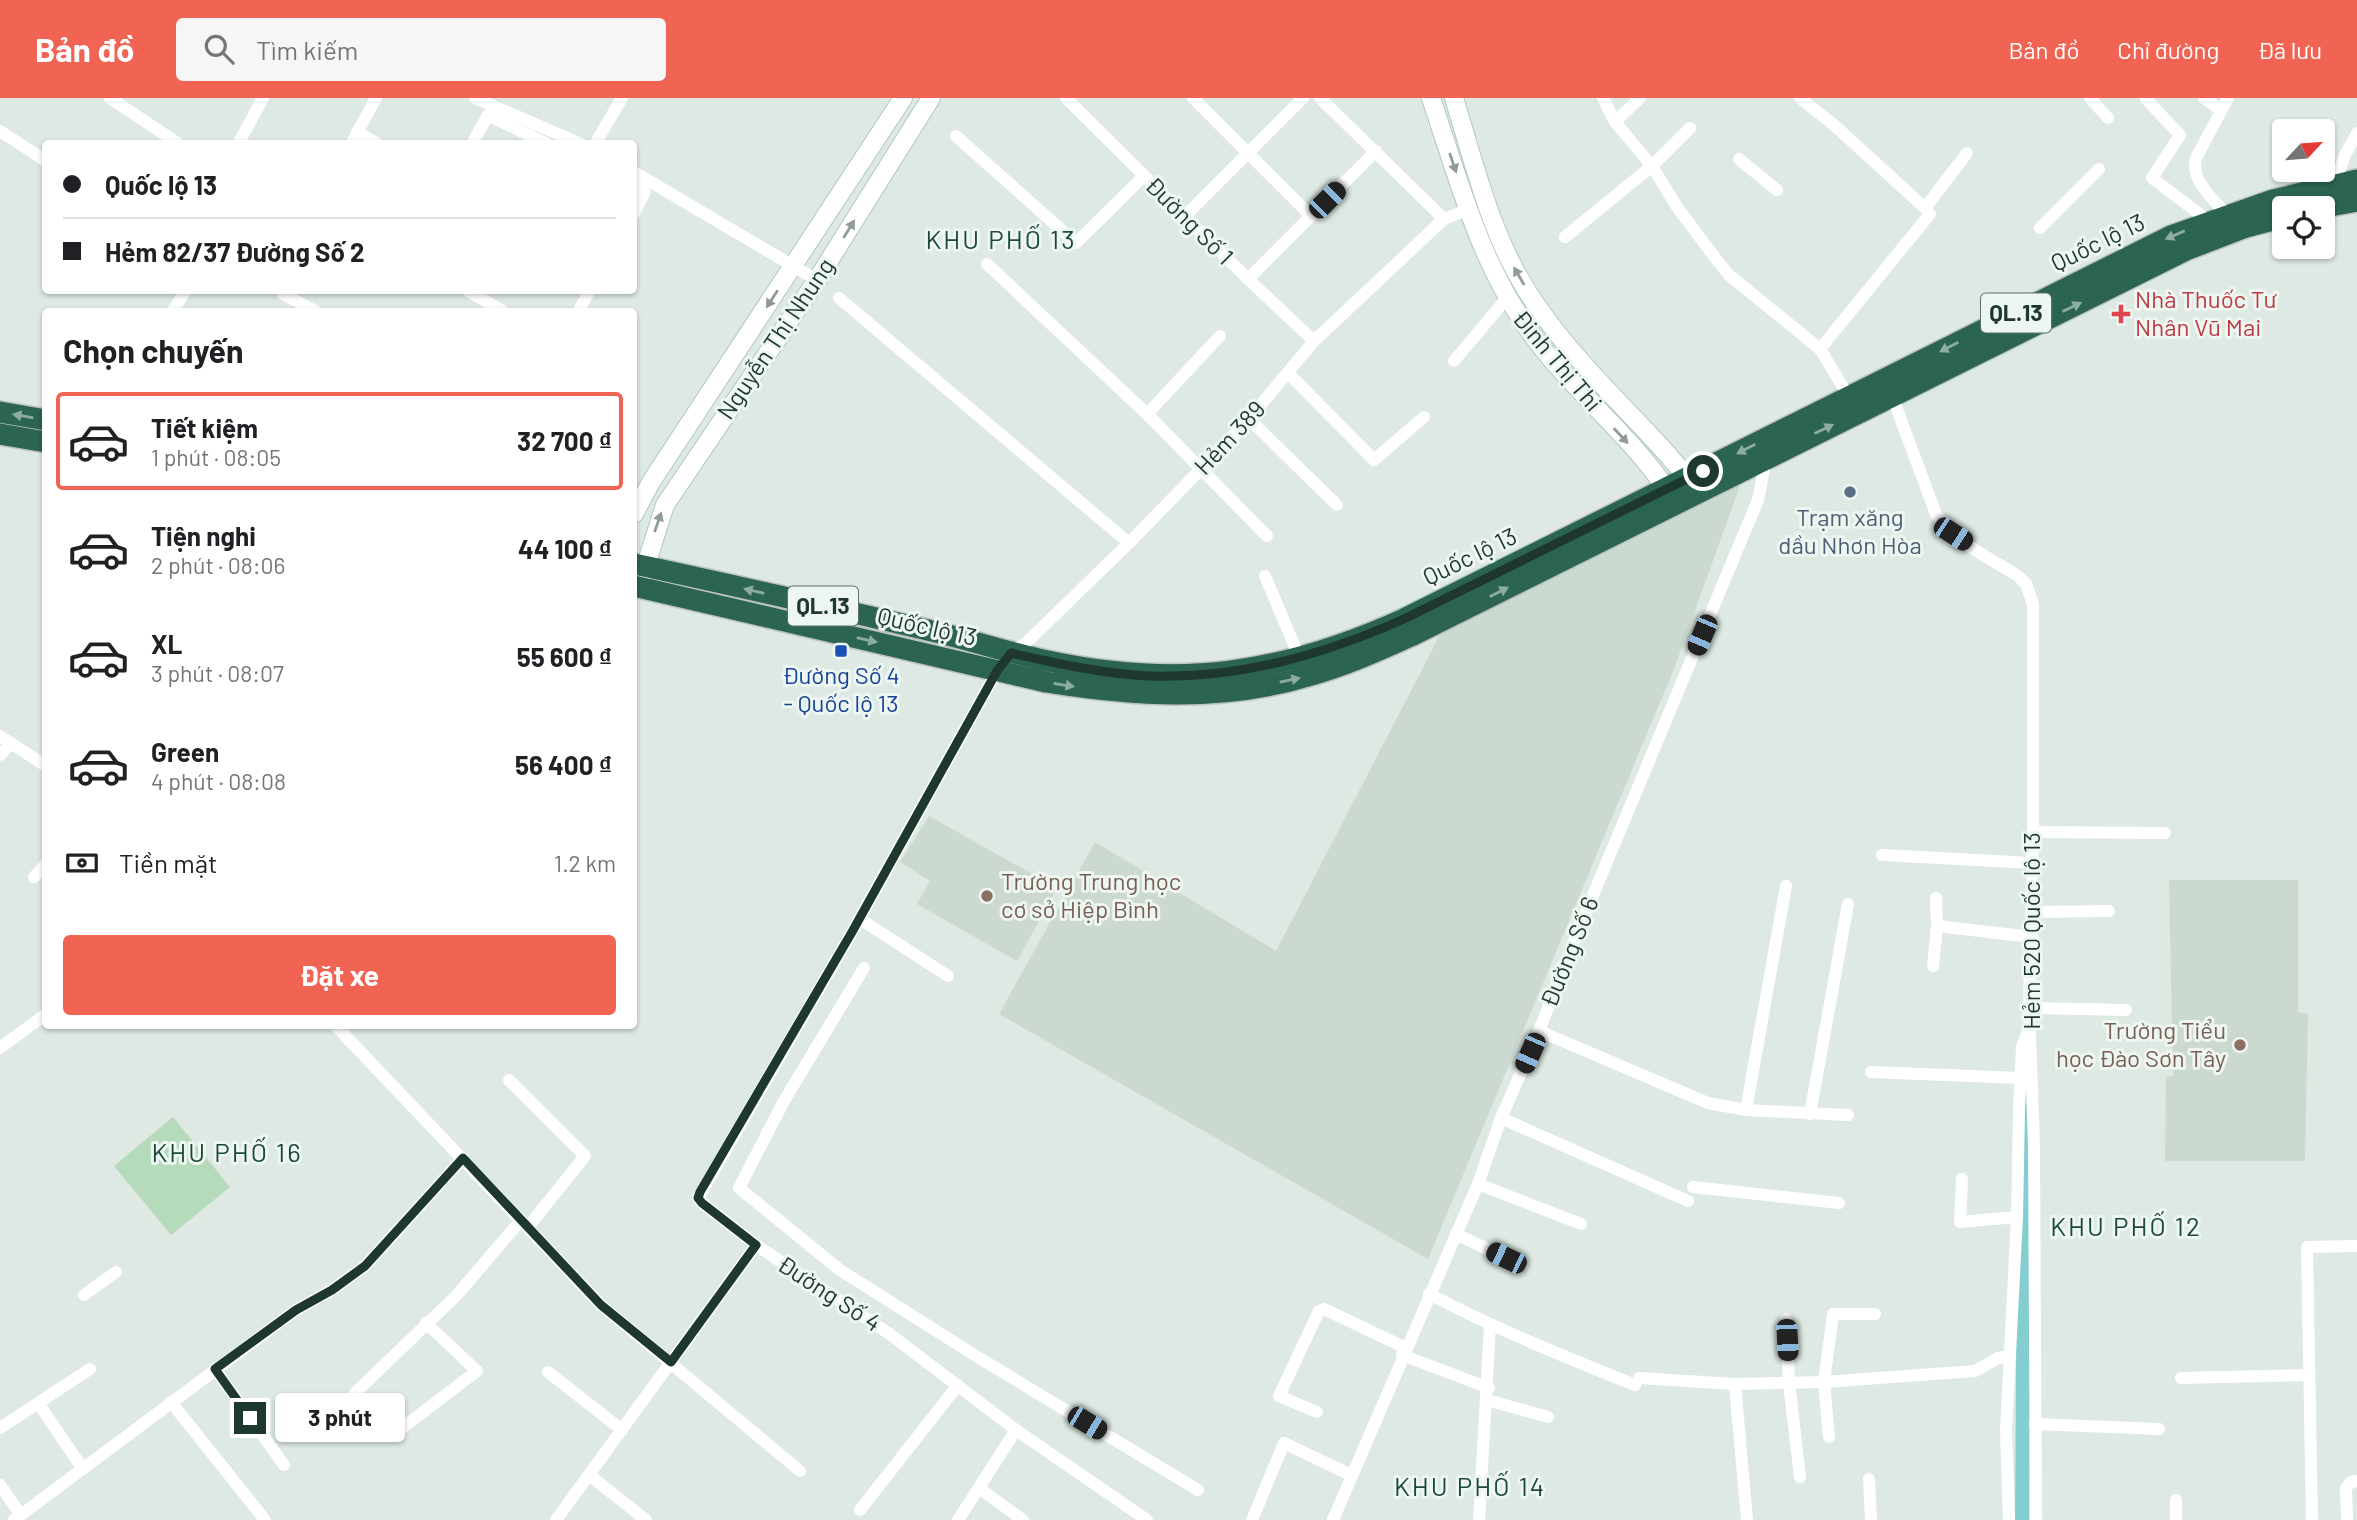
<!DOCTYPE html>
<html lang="vi">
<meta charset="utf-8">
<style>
body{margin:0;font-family:Barlow,sans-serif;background:#f6f6f6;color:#202124;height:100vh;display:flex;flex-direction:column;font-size:26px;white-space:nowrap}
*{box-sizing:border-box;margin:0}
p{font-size:23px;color:#757577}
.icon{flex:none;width:38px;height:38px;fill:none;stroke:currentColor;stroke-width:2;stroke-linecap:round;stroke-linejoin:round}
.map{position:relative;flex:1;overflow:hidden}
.sheet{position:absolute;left:42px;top:210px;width:595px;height:721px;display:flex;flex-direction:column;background:#fff;border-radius:7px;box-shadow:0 2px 5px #0004}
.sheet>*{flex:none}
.guide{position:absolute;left:42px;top:42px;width:595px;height:154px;border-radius:7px;box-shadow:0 2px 5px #0004;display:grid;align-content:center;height:154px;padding:0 21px;background:#fff}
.needle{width:46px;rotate:64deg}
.fabs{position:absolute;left:2272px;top:21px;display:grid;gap:14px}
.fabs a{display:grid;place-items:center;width:63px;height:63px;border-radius:7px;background:#fff;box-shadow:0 2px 5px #0004;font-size:35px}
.end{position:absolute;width:32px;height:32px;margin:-16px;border:9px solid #1f382e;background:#fff;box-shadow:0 0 0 4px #fff}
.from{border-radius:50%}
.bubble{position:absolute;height:49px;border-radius:7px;background:#fff;box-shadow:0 2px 5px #0004;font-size:23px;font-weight:700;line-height:49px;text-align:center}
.car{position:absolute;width:21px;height:42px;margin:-21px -10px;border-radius:9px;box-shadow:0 0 5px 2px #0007;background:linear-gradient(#222 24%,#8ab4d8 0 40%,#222 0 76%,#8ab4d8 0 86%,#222 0)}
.guide b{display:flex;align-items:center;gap:24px;height:66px;font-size:26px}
.guide b+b{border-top:2px solid #e0e0e0}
.guide i{width:18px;height:18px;background:#202124}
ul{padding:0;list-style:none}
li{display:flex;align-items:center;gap:21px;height:98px;margin:0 14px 10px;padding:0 7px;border:4px solid transparent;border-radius:7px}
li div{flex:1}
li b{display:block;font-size:26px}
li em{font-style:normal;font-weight:700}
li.on{border-color:#f16453}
li>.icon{width:63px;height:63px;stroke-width:1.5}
h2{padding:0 21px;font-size:32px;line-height:84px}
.pay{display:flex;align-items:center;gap:18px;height:77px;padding:0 21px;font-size:26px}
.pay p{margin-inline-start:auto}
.cta{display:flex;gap:14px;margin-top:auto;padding:14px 21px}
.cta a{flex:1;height:80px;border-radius:7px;background:#f16453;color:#fff;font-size:28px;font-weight:700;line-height:80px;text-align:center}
header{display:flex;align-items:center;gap:42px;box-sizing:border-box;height:98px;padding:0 35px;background:#f16453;color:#fff}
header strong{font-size:33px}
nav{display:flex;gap:38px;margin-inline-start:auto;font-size:24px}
.search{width:490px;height:63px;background:#f6f6f6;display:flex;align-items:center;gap:18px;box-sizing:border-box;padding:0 24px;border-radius:7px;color:#757577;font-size:26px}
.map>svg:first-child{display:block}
.built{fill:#ccd9d1}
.green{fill:#b6dbba}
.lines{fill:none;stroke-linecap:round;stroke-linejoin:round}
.canal{stroke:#84cecf;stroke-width:14}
.secondary-casing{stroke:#b1c9bd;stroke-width:20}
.highway-casing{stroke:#bcc3c0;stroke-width:24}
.street{stroke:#fff;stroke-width:12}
.secondary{stroke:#fff;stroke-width:18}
.highway{stroke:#2b6450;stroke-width:21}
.oneway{fill:#8f9c96}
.oneway2{fill:#8cada0}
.route{stroke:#1f382e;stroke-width:9}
.health-dot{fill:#e0444e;stroke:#edf6f1;stroke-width:2.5}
.service-dot{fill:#5c6f8a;stroke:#edf6f1;stroke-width:2.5}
.transit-dot{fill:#1a4fb4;stroke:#edf6f1;stroke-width:2.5}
.education-dot{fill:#8d6e63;stroke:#edf6f1;stroke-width:2.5}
.labels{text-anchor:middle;stroke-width:6;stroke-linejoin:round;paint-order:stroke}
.shield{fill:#edf6f1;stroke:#5d7168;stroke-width:2}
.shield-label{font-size:23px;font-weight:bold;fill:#1f382e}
.street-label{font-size:24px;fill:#1f382e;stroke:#edf6f1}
.health-label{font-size:24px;fill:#be3a42;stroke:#edf6f1;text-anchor:start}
.service-label{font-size:24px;fill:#4e5e75;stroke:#edf6f1}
.transit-label{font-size:24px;fill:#164399;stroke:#edf6f1}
.education-label{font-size:24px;fill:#785e54;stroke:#edf6f1;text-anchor:start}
.neighbourhood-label{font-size:26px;letter-spacing:2px;fill:#1c4a38;stroke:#edf6f1}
</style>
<header>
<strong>Bản đồ</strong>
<div class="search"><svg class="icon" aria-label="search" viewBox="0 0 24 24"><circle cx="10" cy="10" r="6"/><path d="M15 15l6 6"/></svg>Tìm kiếm</div>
<nav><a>Bản đồ</a><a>Chỉ đường</a><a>Đã lưu</a></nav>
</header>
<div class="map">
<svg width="2357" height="1422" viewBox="0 0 2357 1422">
<rect width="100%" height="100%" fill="#dde9e2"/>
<!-- built -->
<g class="built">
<polygon points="1742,382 1674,571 1428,1161 999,916 1095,744 1276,853 1442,533"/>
<polygon points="929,718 1057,790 1017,863 917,806 930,783 900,764"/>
<polygon points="2169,782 2298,782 2298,914 2308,916 2305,1063 2165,1063 2166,979 2173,978"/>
</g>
<!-- green -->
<polygon class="green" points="173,1019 230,1089 171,1137 114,1068"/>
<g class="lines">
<!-- canal -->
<polyline class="canal" points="2022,1422 2025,989"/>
<defs>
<g id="secondary">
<path d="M1431,0C1458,80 1480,166 1531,235C1573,294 1635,340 1673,401"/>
<path d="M1454,0C1476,71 1493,147 1537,208C1568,253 1608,293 1646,333C1663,351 1680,369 1694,390"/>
<polyline points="634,416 651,384 903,0"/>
<polyline points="642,479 665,407 817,182 931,0"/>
</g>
<g id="highway">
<polyline points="2319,110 2357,103"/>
<polyline points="0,314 46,322"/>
<polyline points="0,336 46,344"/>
<path d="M634,466C729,486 824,508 919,530C962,539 1004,554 1048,563C1180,591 1282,576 1404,521L2171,138L2273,102L2357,82"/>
<path d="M634,488L1046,584C1133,598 1222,604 1308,578C1344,568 1378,553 1413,537L2186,152L2246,129L2284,119"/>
</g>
</defs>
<!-- secondary casing -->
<use href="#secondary" class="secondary-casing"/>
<!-- highway casing -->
<use href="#highway" class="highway-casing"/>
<!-- street -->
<g class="street">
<polyline points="110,0 179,46"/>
<polyline points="475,0 581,46"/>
<polyline points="1066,0 1248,181 1314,243"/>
<polyline points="1193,0 1311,118"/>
<polyline points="1320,0 1444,121 1469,111"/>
<polyline points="1603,0 1615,24 1652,68 1677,109 1716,161 1729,177 1820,251 1849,299"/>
<polyline points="1800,0 1834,27 1925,110 1967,55"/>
<polyline points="2090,0 2108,20"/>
<polyline points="2204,0 2221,12"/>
<polyline points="2146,1 2180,37 2152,80 2209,123"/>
<polyline points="1615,24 1640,0"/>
<polyline points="0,33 46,63"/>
<polyline points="357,34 378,46"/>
<polyline points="956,38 1076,145 1144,78"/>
<polyline points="238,46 263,0"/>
<polyline points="351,46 376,0"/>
<polyline points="472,46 488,17 547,46"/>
<polyline points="595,46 622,0"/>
<polyline points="1739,61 1777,92"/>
<polyline points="634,74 817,182"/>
<polyline points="2335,86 2345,57 2357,35"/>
<polyline points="634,88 645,94 634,115"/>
<path d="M2227,117C2213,101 2190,82 2196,60L2228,0"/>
<polyline points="1185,118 1303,0"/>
<polyline points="2040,130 2099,71"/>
<polyline points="1565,139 1652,68 1690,30"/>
<polyline points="987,166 1147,316 1267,438"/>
<polyline points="1248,181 1376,53"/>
<polyline points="467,192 504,214"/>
<polyline points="283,196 317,214"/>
<polyline points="839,200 1129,445"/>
<polyline points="172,214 186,192"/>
<polyline points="578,214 590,192"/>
<polyline points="1820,251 1930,116"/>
<polyline points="1454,263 1507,200"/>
<polyline points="1289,276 1374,362 1424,319"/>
<path d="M1892,298L1936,416C1954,444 1990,460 2018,478L2026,486L2033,506V734L2029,910L2034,1047L2036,1422"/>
<polyline points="1147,316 1220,238"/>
<polyline points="1249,321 1337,407"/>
<polyline points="1265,478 1300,561"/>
<polyline points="1011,554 1026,545 1129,445 1201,371 1249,321 1314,243 1444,121"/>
<polyline points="997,573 852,834 698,1100 702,1105 756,1147 891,1237 1016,1332 1147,1422"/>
<polyline points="0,638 46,668"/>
<polyline points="0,657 10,647"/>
<polyline points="2033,734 2165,735"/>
<polyline points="1882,757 2033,765"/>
<polyline points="34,779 46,766"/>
<polyline points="2032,814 2109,813"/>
<polyline points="860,821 948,878"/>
<polyline points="1937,828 2032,839"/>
<polyline points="1933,868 1937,828 1936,800"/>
<polyline points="864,870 784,1003 739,1090 840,1172 976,1258 1198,1392"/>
<polyline points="2029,910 2126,912"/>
<polyline points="336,928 601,1207 800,1373"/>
<polyline points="1539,933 1708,1005 1746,1012 1848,1017"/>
<polyline points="0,950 46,916"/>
<polyline points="1871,974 2021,980"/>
<polyline points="509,982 585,1058 528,1129"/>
<polyline points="1746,1012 1786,788"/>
<polyline points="1810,1016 1848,806"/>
<polyline points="1501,1020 1688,1103"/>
<polyline points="1962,1081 1960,1124 2017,1119"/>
<polyline points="1478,1086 1581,1126"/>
<polyline points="1693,1089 1839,1105"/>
<polyline points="1456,1136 1506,1160"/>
<path d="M1429,1196C1496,1231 1565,1259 1635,1287"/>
<polyline points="84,1197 116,1174"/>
<polyline points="1786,1221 1789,1285 1800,1379"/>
<polyline points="1402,1257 1489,1290"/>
<polyline points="215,1271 284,1367"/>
<polyline points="548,1274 622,1332"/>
<polyline points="1639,1280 1735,1286 1824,1284 1975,1273 1998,1260 2010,1258"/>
<polyline points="2181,1280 2308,1277"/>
<polyline points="1735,1286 1747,1422"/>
<polyline points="355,1295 456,1198 521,1122"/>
<polyline points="1487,1302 1548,1319"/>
<polyline points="171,1304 265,1422"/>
<polyline points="38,1305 83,1371"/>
<polyline points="1317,1314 1279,1298 1319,1213 1324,1211 1406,1250"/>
<polyline points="2035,1326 2159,1331"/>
<polyline points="0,1330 90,1271"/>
<polyline points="397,1334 477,1273 426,1225"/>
<polyline points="1829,1339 1824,1284 1833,1216 1875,1216"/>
<polyline points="589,1377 646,1422"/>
<polyline points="1869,1381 1871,1422"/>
<polyline points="0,1387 21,1417"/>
<polyline points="979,1390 1023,1422"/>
<polyline points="2176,1402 2176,1422"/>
<polyline points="860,1412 958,1287"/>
<polyline points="14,1422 296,1212 332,1192 365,1168 463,1060"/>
<polyline points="556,1422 756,1147"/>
<polyline points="958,1422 1016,1332"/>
<polyline points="1252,1422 1284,1345 1351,1377"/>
<polyline points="1333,1422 1478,1086 1501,1020 1539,933 1576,838 1758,402 1766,361"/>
<polyline points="1479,1422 1490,1228"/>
<polyline points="2009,1422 2006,1332 2017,1119 2019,1011 2022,948 2029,931"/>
<polyline points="2312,1422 2307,1149 2357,1148"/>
<polyline points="2347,1422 2346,1390 2351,1384 2357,1383"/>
</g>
<!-- secondary -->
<use href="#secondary" class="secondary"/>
<!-- highway -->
<use href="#highway" class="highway"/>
</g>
<!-- one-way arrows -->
<defs><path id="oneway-solid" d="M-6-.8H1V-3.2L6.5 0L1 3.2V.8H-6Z" transform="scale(1.75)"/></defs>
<g class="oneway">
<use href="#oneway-solid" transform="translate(1453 65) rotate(71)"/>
<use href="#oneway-solid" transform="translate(849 131) rotate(-58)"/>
<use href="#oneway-solid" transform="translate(1519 178) rotate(-120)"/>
<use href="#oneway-solid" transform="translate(772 201) rotate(123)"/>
<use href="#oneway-solid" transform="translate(1621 338) rotate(47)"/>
<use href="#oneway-solid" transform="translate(658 424) rotate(-71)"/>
</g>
<g class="oneway2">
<use href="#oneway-solid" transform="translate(2175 137) rotate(157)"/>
<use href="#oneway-solid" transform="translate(2072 209) rotate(-26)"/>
<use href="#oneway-solid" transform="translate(1949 249) rotate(153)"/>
<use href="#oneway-solid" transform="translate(23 318) rotate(-170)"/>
<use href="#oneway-solid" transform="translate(1824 331) rotate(-26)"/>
<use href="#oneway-solid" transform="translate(1746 351) rotate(153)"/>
<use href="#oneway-solid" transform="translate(754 493) rotate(-167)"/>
<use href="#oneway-solid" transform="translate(1499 494) rotate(-27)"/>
<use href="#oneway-solid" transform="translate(867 542) rotate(13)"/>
<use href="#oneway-solid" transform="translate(1290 582) rotate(-12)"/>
<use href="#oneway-solid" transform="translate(1064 587) rotate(9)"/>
</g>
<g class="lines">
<!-- route -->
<path class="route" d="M250,1320L215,1271L296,1212L332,1192L365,1168L463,1060L601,1207L671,1264L756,1147L702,1105L698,1100L700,1094L852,834L997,573L1011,555C1056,565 1103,576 1149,578C1239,581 1323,557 1404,521L1703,373"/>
</g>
<!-- markers -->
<path class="health-dot" d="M2117.5 205.5h7v7h7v7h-7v7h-7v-7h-7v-7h7z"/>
<circle class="service-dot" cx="1850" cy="394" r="7"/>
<rect class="transit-dot" x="834" y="546" width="14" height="14" rx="3.5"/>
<g class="education-dot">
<circle cx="987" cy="798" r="7"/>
<circle cx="2240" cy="947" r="7"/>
</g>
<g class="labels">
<!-- shield labels -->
<g class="shield">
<rect x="1981" y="195.5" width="70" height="39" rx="5"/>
<rect x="788" y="488.5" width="70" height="39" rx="5"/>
</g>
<g class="shield-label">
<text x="2016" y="223">QL.13</text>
<text x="823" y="516">QL.13</text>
</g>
<!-- street labels -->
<g class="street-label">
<text transform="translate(1189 123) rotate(45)" y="8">Đường Số 1</text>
<text transform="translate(2098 145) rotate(-26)" y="8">Quốc lộ 13</text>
<text transform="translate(776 241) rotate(-56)" y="8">Nguyễn Thị Nhung</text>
<text transform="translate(1557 263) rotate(50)" y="8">Đinh Thị Thi</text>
<text transform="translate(1230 340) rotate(-47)" y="8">Hẻm 389</text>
<text transform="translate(1470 459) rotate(-26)" y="8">Quốc lộ 13</text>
<text transform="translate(927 529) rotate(13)" y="8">Quốc lộ 13</text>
<text transform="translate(2032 833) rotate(-90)" y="8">Hẻm 520 Quốc lộ 13</text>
<text transform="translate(1570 854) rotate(-68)" y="8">Đường Số 6</text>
<text transform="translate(829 1196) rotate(33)" y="8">Đường Số 4</text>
</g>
<!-- health labels -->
<g class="health-label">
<text x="2135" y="210">Nhà Thuốc Tư<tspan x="2135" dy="28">Nhân Vū Mai</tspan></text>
</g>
<!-- service labels -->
<g class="service-label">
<text x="1850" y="428">Trạm xăng<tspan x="1850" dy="28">dầu Nhơn Hòa</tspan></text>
</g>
<!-- transit labels -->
<g class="transit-label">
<text x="841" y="586">Đường Số 4<tspan x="841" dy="28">- Quốc lộ 13</tspan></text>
</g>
<!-- education labels -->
<g class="education-label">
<text x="1001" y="792">Trường Trung học<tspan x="1001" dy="28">cơ sở Hiệp Bình</tspan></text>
<text x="2226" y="941" text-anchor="end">Trường Tiểu<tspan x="2226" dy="28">học Đào Sơn Tây</tspan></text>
</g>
<!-- neighbourhood labels -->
<g class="neighbourhood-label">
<text x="1001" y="151">KHU PHỐ 13</text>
<text x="227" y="1064">KHU PHỐ 16</text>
<text x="2126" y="1138">KHU PHỐ 12</text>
<text x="1470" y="1398">KHU PHỐ 14</text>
</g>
</g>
</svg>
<div class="fabs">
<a><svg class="needle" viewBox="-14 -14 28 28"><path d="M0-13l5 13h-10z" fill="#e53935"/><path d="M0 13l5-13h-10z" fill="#757577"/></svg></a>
<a><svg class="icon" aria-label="locate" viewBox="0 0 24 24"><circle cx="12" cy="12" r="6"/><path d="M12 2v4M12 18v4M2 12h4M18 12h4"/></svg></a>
</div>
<i class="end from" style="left:1703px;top:373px"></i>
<i class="end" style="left:250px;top:1320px"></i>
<div class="bubble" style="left:275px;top:1295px;width:130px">3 phút</div>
<i class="car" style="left:1327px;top:102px;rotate:45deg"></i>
<i class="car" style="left:1953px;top:436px;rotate:123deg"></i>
<i class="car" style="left:1702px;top:537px;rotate:203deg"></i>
<i class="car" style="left:1530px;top:955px;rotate:204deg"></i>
<i class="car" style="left:1506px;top:1160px;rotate:296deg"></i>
<i class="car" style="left:1787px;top:1242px;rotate:177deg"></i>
<i class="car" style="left:1087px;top:1325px;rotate:121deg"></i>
<div class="guide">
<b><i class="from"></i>Quốc lộ 13</b>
<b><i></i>Hẻm 82/37 Đường Số 2</b>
</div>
<section class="sheet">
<h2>Chọn chuyến</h2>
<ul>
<li class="on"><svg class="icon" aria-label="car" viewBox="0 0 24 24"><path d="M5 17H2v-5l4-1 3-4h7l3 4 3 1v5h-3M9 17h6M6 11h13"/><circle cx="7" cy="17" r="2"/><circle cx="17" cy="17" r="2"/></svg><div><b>Tiết kiệm</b><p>1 phút · 08:05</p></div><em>32 700 ₫</em></li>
<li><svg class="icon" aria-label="car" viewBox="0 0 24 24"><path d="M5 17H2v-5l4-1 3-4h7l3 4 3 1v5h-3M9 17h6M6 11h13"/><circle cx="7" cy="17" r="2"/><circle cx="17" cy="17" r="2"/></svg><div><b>Tiện nghi</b><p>2 phút · 08:06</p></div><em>44 100 ₫</em></li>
<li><svg class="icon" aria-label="car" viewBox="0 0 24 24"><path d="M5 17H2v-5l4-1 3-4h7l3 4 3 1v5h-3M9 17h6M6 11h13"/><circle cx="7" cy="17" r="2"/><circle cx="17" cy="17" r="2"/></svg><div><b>XL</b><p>3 phút · 08:07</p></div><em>55 600 ₫</em></li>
<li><svg class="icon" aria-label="car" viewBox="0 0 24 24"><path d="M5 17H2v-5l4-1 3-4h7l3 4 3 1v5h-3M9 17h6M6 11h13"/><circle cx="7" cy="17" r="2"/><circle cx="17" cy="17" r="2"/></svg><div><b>Green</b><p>4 phút · 08:08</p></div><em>56 400 ₫</em></li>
</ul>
<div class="pay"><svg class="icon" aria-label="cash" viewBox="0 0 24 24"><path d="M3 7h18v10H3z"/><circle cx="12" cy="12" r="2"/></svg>Tiền mặt<p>1.2 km</p></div>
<div class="cta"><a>Đặt xe</a></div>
</section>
</div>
